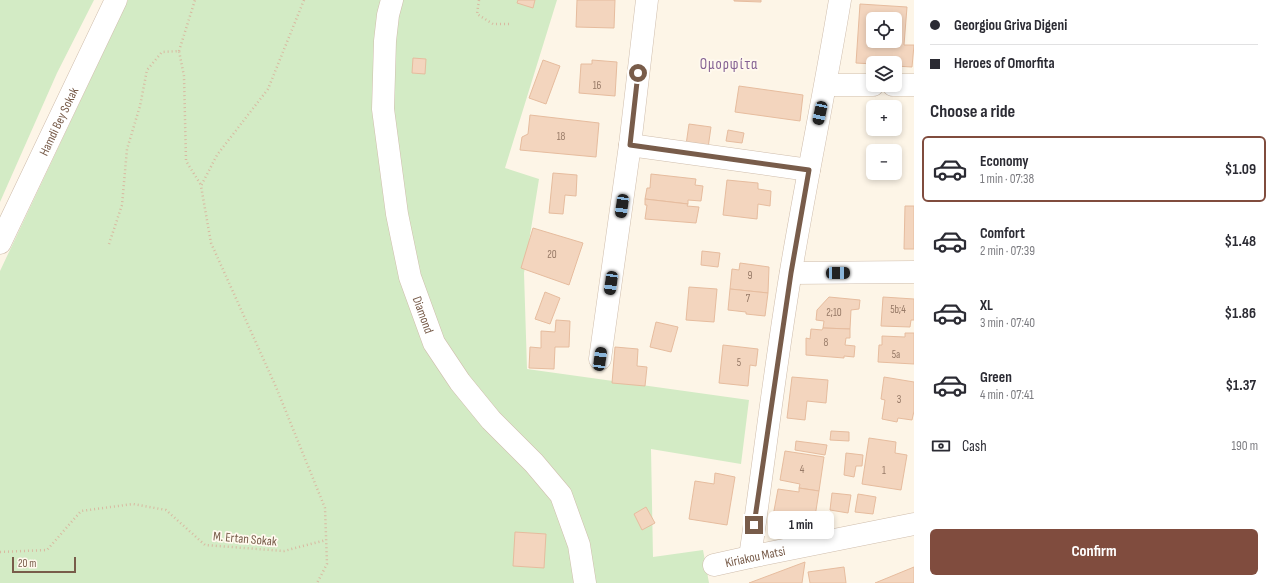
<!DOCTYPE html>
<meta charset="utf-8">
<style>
body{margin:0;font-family:"Sofia Sans Condensed",sans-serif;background:#f7f7f7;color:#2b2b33;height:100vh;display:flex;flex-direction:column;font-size:15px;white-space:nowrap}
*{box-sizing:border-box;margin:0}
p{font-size:13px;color:#7c7c81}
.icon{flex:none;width:22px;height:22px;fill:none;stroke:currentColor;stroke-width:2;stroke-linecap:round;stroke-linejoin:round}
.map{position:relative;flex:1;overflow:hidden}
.sheet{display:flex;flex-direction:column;background:#fff;width:360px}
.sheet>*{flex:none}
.hud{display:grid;align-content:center;height:88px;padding:0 16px;background:#fff}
.fabs{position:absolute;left:866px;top:12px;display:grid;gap:8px}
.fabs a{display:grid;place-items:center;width:36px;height:36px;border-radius:6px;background:#fff;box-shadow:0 2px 6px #0003;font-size:20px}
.scale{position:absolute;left:12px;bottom:10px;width:64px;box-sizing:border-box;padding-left:4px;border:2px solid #785c4a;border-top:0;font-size:11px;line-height:14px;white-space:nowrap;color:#785c4a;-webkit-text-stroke:3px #fff9ee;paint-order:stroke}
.end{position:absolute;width:18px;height:18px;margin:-9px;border:5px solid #785c4a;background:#fff;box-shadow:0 0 0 2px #fff}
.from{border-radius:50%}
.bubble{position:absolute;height:28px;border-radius:6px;background:#fff;box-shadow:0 2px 6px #0003;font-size:13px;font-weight:700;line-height:28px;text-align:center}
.car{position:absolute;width:12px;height:24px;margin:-12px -6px;border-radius:5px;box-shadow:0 0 3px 1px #0007;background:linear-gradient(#222 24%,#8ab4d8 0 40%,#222 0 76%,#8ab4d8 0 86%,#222 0)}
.hud b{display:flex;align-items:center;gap:14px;height:38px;font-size:15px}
.hud b+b{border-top:1px solid #e1e1e2}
.hud i{width:10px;height:10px;background:#2b2b33}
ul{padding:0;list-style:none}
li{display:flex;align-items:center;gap:12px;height:66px;margin:0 8px 6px;padding:0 8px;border:2px solid transparent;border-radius:6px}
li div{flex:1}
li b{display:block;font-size:15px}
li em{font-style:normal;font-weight:700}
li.active{border-color:#804c3e}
li>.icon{width:36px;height:36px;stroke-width:1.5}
h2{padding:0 16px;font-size:18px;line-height:48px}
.pay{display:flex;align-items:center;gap:10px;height:44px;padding:0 16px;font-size:15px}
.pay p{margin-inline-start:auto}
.cta{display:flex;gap:8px;margin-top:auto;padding:8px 16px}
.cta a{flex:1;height:46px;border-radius:6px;background:#804c3e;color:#fff;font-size:16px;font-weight:700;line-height:46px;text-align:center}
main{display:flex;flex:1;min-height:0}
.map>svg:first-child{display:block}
.grass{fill:#d3ebc5}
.building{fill:#f3d5be;stroke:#e6bc9e;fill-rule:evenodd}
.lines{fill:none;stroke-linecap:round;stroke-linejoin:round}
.minor-casing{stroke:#cfbdac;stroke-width:23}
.path{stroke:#d8b9a1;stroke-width:2.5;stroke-dasharray:1 3;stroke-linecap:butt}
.minor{stroke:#fff;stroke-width:22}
.route{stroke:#785c4a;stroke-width:5}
.labels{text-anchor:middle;stroke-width:3.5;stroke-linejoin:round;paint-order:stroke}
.number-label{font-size:11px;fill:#977a67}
.street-label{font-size:13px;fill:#785c4a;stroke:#fff9ee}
.quarter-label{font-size:15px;letter-spacing:1px;fill:#856294;stroke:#fff9ee}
</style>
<main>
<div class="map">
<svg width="914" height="583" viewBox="0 0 914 583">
<rect width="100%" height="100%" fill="#fdf5e7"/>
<!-- grass -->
<g class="grass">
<polygon points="0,0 94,0 57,73 0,202"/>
<polygon points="128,0 557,0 505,168 539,179 524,273 527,369 749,400 741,464 651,449 653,557 703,550 709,583 0,583 0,271"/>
</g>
<!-- building -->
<g class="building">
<polygon points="518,0 535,0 533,8 517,3"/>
<polygon points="577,0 615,0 614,28 576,27"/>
<polygon points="734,0 761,0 761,2 734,1"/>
<path d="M860,4L907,7L904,45H914L912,67L895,66V63H873V64L856,63ZM873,19H895V41H873Z"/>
<polygon points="413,58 426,59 425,74 412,73"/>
<polygon points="543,60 560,66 546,104 529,98"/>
<polygon points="592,60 617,62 615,96 579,93 581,64 592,64"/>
<polygon points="739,86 803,95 800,121 735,112"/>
<polygon points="530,115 599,123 596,157 520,150 522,137 528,134"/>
<polygon points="689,124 711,127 708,148 686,145"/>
<polygon points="728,130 744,133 742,143 726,141"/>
<polygon points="553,173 577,175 576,196 565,195 563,214 549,213"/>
<polygon points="651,174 696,179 695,185 703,186 701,201 688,200 688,204 645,199 647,188 650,188"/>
<polygon points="727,180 758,183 758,189 771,191 770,206 758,204 757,219 723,215"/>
<polygon points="645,199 688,204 687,206 699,207 696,223 645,219 647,205 645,205"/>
<polygon points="905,206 914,206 914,249 904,249"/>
<polygon points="533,228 583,243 569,285 521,268"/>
<polygon points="702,251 720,253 718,267 701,265"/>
<polygon points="740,263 769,267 768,293 730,289 732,269 739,270"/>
<polygon points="689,287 717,289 714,322 686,320"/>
<polygon points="730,289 768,293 765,316 746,314 746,312 728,310"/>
<polygon points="545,292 560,298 550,324 535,319"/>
<polygon points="829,297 860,300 859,309 851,310 850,329 823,328 824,321 816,320 817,310"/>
<polygon points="883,297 914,299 914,320 911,320 910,327 881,326"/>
<polygon points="556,320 570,321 569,347 555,347 554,369 529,368 530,347 541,348 541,331 555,332"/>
<polygon points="656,322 678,327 671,352 650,347"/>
<polygon points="823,328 850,329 850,338 846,338 845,345 855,346 854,357 844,356 844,358 806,355 806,338 810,339 811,329 822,330"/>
<polygon points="905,333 914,333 914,364 878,362 879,345 882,345 882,336 905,337"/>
<polygon points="723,345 758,349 756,366 750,365 748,386 719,383"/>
<polygon points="615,347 638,349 637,366 647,367 645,386 612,383"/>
<polygon points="792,377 828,380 826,403 807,401 805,420 787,418"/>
<polygon points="884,377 914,382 914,411 912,420 898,418 897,422 882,419 885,400 881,399"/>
<polygon points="831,431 849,432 849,441 830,440"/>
<polygon points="869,438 896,442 895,453 907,455 901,490 862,484"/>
<polygon points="796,441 827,445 825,455 795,450"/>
<polygon points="785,451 824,457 819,491 799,488 800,484 780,480"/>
<polygon points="846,453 863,455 862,466 856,466 854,477 844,475"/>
<polygon points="715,473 735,477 727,525 689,519 695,481 714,484"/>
<polygon points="799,488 819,491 814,523 773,516 778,489 799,492"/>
<polygon points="832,493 851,495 848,513 830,510"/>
<polygon points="858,494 876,497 873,514 855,512"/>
<polygon points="646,507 655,523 642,530 634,514"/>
<polygon points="515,532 546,534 544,568 513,566"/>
<polygon points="805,562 802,583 749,583"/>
<polygon points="844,567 846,583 810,583 808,572"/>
<polygon points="914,567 914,583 875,583"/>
</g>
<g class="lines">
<defs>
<g id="minor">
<path id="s1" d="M392,0L388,15L385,41L383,109L397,214L410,277L434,343L460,382L491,420L534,463L561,495L579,545L585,583"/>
<polyline points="826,85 873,85"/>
<polyline points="893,85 914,85"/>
<polyline points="630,145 809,170"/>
<path id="s2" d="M0,243L116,0"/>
<polyline points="791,273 914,272"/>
<polyline points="600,359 630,145 647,0"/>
<path d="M750,557C764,462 775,366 791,271C806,181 825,91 840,0"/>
<path id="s3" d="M714,565L750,557L914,524"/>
</g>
</defs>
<!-- minor casing -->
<use href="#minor" class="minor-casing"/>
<!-- path -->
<g class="path">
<polyline points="304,0 268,89 217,155 201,186 211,243 276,387 325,508 327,564 317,583"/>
<polyline points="479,0 477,14 493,24 510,24"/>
<polyline points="179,51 195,0"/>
<polyline points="109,244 122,205 127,149 140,106 147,70 162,52 179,51 184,76 186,161 201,185"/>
<polyline points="0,552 47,550 81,511 133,504 166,510 205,545 284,551 326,540"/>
</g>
<!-- minor -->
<use href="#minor" class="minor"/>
</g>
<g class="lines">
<!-- route -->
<polyline class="route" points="638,73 630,145 809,170 791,273 754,525"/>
</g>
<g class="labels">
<!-- number labels -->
<g class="number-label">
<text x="597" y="89">16</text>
<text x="561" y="140">18</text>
<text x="552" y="258">20</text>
<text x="750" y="279">9</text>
<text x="748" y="302">7</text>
<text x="898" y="313">5b;4</text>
<text x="834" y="316">2;10</text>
<text x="826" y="346">8</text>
<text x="896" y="358">5a</text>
<text x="739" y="366">5</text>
<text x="899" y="403">3</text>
<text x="802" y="473">4</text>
<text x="884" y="474">1</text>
</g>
<!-- street labels -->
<g class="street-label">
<text dy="5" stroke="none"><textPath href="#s2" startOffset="135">Hamdi Bey Sokak</textPath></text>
<text dy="5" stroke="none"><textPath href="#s1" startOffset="320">Diamond</textPath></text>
<text transform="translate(245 538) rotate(5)" y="5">M. Ertan Sokak</text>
<text dy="5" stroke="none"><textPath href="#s3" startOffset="42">Kiriakou Matsi</textPath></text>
</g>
<!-- quarter labels -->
<g class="quarter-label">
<text x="729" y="69">Ομορφίτα</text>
</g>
</g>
</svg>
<div class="fabs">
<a><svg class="icon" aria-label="locate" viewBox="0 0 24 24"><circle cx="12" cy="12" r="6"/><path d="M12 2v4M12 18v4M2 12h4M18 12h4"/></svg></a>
<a><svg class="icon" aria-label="layers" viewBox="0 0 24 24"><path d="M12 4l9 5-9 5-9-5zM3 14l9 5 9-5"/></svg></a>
<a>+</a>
<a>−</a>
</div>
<div class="scale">20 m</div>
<i class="end from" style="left:638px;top:73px"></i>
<i class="end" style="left:754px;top:525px"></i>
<div class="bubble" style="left:768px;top:511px;width:66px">1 min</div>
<i class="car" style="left:820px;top:113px;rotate:192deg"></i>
<i class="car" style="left:622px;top:206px;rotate:188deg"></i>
<i class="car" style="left:838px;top:273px;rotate:89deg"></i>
<i class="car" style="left:611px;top:283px;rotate:188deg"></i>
<i class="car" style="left:600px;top:359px;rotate:8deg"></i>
</div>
<section class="sheet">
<div class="hud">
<b><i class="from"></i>Georgiou Griva Digeni</b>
<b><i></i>Heroes of Omorfita</b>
</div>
<h2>Choose a ride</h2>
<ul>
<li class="active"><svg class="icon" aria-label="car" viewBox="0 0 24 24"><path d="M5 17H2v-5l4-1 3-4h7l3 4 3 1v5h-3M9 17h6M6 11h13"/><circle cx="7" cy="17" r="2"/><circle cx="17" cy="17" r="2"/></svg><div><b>Economy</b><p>1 min · 07:38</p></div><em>$1.09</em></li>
<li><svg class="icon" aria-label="car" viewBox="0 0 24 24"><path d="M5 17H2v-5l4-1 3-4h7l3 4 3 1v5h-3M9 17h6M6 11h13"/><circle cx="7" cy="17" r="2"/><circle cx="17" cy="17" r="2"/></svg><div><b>Comfort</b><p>2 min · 07:39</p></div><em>$1.48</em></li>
<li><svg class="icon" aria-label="car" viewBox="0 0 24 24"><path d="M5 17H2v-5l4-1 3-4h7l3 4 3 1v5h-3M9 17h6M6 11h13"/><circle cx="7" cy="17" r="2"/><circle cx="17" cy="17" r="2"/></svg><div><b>XL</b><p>3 min · 07:40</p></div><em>$1.86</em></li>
<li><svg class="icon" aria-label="car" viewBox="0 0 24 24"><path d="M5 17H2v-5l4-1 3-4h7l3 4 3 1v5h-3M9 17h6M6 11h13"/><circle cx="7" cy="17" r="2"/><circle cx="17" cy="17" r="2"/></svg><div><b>Green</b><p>4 min · 07:41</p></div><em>$1.37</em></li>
</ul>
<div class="pay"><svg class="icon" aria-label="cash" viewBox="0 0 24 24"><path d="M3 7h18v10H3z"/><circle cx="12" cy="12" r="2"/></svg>Cash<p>190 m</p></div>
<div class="cta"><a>Confirm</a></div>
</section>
</main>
